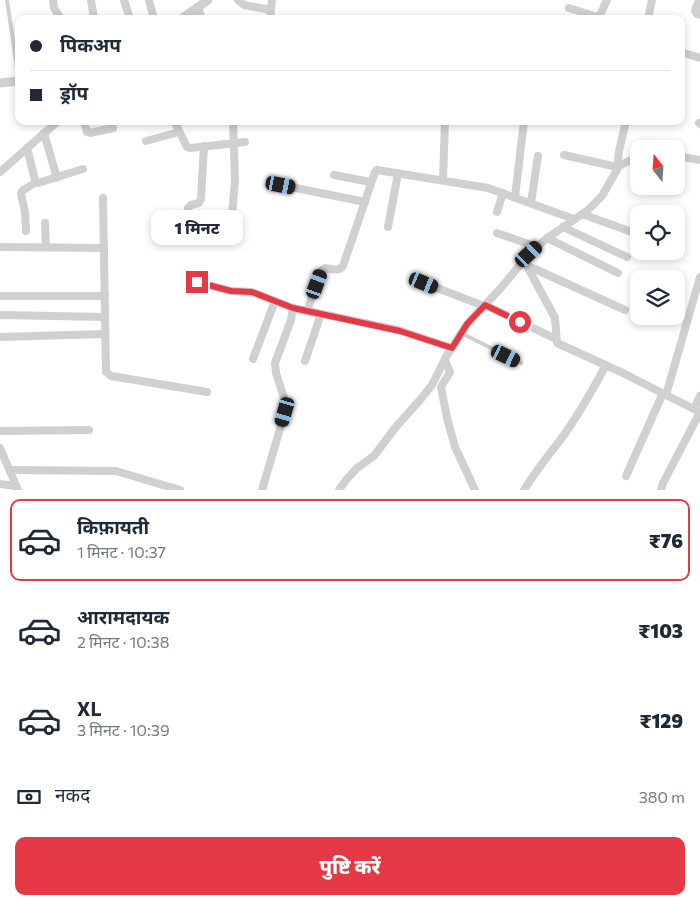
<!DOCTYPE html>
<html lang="hi">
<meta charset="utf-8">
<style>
body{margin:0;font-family:Commissioner,"Noto Sans Devanagari",sans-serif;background:#f2f2f3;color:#1f2937;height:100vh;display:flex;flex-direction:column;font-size:19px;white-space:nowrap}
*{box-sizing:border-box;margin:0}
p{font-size:16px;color:#747a83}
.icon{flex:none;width:28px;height:28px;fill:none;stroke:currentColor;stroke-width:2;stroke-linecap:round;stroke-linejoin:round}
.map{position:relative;height:490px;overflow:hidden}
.side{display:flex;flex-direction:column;background:#fff;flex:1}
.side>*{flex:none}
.hud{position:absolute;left:15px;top:15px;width:670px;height:110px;border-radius:10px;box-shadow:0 2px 8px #0003;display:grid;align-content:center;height:110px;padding:0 15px;background:#fff}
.needle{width:32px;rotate:343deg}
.fabs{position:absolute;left:630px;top:140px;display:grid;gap:10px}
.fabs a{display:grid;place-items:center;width:55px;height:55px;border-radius:10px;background:#fff;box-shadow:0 2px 8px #0003;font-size:25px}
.end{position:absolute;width:22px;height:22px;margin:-11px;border:6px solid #e63946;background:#fff;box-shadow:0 0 0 2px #fff}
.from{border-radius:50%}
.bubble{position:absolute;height:35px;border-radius:10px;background:#fff;box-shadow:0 2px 8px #0003;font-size:16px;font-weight:800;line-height:35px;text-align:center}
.car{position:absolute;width:15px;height:30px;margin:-15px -8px;border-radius:6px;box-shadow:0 0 4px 1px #0007;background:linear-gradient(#222 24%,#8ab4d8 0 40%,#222 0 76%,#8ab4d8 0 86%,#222 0)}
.hud b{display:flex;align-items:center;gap:18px;height:48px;font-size:19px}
.hud b+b{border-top:1px solid #e0e1e3}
.hud i{width:12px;height:12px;background:#1f2937}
ul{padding:9px 0 0;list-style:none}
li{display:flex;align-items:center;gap:15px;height:82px;margin:0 10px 8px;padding:0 5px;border:2px solid transparent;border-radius:10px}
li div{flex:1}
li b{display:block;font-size:19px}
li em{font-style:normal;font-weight:800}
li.active{border-color:#e63946}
li>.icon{width:45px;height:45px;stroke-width:1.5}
.pay{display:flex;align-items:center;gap:12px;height:55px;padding:0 15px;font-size:19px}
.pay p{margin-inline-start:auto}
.button{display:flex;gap:10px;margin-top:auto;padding:10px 15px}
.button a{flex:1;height:58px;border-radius:10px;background:#e63946;color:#fff;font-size:20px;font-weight:800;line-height:58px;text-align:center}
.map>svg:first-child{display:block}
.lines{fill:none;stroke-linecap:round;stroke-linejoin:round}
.service{stroke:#d0d0d0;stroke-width:4}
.minor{stroke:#d0d0d0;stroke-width:8}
.tertiary{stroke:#d0d0d0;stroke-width:9}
.route{stroke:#e63946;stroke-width:6}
</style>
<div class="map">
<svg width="700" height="490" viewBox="0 0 700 490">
<rect width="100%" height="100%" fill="#fff"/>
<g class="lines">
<!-- service -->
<g class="service">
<polyline points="7,0 19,81"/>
<polyline points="461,333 521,363"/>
</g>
<!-- minor -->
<g class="minor">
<polyline points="53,0 54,8 61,19"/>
<polyline points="91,0 94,19"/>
<polyline points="124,0 130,19"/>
<polyline points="149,0 154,19"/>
<polyline points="238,0 244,5 271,10"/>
<polyline points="699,0 695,11 697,14 700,15"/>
<polyline points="198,8 202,19"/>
<polyline points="569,8 597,17 600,15 607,0"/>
<polyline points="270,19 272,0"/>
<polyline points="648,19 652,0"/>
<polyline points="681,52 700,58"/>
<polyline points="84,121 87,132 90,133 113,128"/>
<polyline points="174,121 187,147 190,148 245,142"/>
<polyline points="699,123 700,124"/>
<polyline points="44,133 57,178"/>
<polyline points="146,141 179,132"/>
<polyline points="27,148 35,180 38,183 83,169"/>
<polyline points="564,155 617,167"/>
<polyline points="676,156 700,160"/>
<polyline points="617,168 619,151 626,121"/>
<polyline points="0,172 58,121"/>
<polyline points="334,175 371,182"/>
<polyline points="443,180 445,121"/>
<polyline points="281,185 365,202"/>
<polyline points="515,197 524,121"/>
<polyline points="103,198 106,372 111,376 207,392"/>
<polyline points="531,203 538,156"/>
<polyline points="497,212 503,193"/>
<polyline points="582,214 629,231 639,233"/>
<polyline points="663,214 663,213"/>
<polyline points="45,223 46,247"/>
<polyline points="388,227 398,173"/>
<polyline points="563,227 627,257"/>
<polyline points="185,229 188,208 191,205 199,203 201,199 204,146"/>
<polyline points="231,229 235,180 233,121"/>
<polyline points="26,231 25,212 21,194 22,191 36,182"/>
<polyline points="497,233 537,247"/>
<polyline points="547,238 618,273"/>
<polyline points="0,247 104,248"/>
<polyline points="526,265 625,310"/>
<polyline points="527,266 555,318 557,343 623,373 666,395"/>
<polyline points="700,277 666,395 700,412"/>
<polyline points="197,282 231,291 252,292 293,308 398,330 452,348"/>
<polyline points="424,283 484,306"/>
<polyline points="0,296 105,296"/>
<polyline points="485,305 556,339"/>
<path d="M307,311L322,270L325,268C332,269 339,272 343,266L375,172L377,170L488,188L574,219"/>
<polyline points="0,315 105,317"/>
<polyline points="0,337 105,334"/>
<polyline points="253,359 275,301"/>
<polyline points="445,360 450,372 441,387 447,418 455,447 475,490"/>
<polyline points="305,361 321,314"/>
<polyline points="694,409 700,396"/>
<polyline points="0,431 89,430"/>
<polyline points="0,448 18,490"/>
<polyline points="10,470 116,471 180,490"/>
<polyline points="626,476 663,393"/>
<polyline points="0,484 16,486"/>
<polyline points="262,490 285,412 286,404 276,373 275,363 291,320 293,308"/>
<polyline points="339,490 346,480 357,468 374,456 395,428 420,400 432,385 446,357 467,324 500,289 529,254 546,239 588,210 602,196 619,166 639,156"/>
<path d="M524,490C535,472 548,456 561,439C578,416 592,391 606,365"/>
<polyline points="661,490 663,483 700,412"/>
</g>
<!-- tertiary -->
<g class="tertiary">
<polyline points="181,19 208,0"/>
<polyline points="0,83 19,81"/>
</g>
</g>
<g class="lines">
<!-- route -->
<polyline class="route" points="197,282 231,291 252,292 293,308 400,331 452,348 467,324 485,305 520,322"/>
</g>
</svg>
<div class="fabs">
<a><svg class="needle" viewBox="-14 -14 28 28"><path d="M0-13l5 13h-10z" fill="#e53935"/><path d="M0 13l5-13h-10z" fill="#747a83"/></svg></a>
<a><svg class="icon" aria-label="locate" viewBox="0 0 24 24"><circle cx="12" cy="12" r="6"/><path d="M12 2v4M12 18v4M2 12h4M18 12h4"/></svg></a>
<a><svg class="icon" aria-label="layers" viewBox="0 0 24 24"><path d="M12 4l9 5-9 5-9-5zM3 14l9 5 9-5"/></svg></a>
</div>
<i class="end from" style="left:520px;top:322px"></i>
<i class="end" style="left:197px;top:282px"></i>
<div class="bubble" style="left:151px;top:210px;width:92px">1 मिनट</div>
<i class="car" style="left:281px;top:185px;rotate:101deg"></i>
<i class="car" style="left:529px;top:254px;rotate:47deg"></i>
<i class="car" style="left:424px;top:283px;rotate:112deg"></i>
<i class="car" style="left:317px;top:284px;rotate:20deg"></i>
<i class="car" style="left:506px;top:356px;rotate:116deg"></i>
<i class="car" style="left:285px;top:412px;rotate:196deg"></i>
<div class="hud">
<b><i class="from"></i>पिकअप</b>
<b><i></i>ड्रॉप</b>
</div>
</div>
<section class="side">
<ul>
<li class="active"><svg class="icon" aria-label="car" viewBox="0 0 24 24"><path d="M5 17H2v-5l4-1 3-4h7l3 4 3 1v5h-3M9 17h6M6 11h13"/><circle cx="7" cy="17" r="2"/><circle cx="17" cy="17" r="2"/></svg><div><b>किफ़ायती</b><p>1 मिनट · 10:37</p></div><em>₹76</em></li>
<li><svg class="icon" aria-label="car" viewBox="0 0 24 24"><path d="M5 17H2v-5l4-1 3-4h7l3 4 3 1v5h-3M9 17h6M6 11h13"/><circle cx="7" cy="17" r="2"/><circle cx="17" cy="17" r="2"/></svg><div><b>आरामदायक</b><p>2 मिनट · 10:38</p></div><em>₹103</em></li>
<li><svg class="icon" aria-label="car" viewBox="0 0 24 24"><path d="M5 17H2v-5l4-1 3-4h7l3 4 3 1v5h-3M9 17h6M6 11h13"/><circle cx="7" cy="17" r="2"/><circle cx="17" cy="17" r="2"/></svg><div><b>XL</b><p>3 मिनट · 10:39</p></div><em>₹129</em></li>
</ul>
<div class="pay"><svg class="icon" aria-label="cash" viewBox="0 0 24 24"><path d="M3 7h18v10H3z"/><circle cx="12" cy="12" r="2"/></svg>नकद<p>380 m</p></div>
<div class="button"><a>पुष्टि करें</a></div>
</section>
